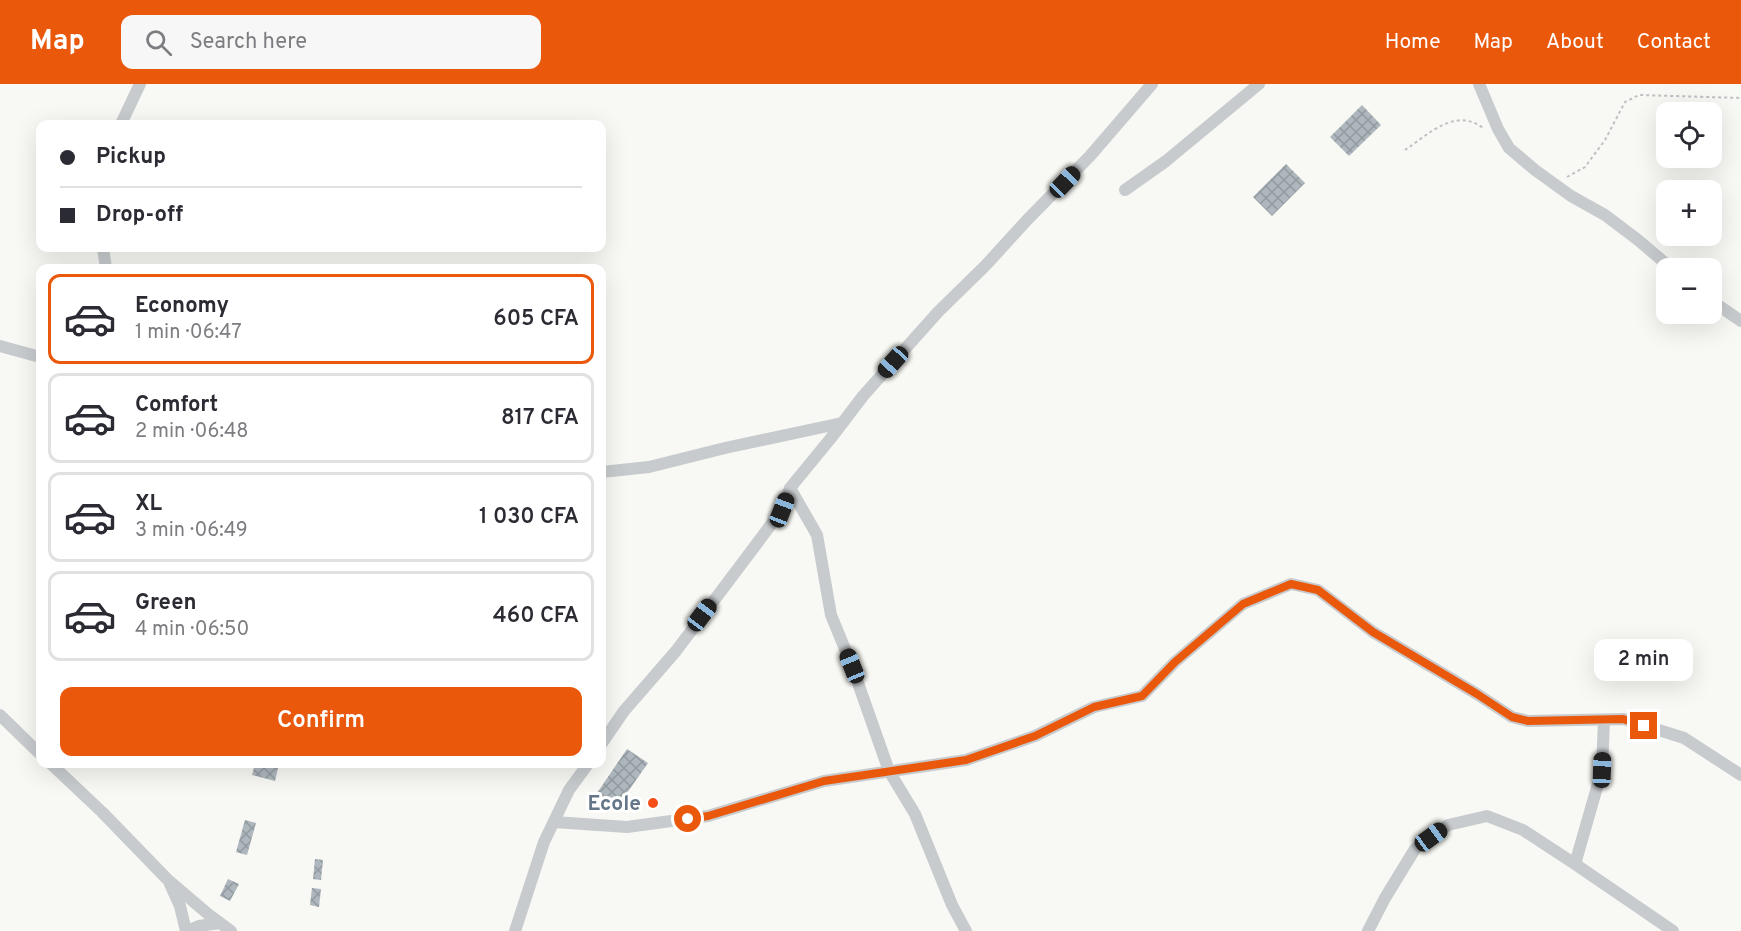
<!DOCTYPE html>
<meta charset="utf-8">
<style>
body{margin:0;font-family:Overpass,sans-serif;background:#f7f7f7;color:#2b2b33;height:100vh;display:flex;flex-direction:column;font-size:22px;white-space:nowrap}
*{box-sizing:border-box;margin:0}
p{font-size:20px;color:#7c7c81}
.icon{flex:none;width:33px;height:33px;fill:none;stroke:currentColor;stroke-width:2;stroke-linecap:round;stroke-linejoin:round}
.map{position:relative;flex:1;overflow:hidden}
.panel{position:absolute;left:36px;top:180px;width:570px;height:504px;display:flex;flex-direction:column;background:#fff;border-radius:12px;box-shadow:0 6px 24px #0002}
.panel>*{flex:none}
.top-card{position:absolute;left:36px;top:36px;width:570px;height:132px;border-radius:12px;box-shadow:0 6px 24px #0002;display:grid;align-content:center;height:132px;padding:0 24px;background:#fff}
.controls{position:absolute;left:1656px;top:18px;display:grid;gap:12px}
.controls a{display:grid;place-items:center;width:66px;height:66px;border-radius:12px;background:#fff;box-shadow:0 6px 24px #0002;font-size:30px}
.end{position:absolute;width:27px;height:27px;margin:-14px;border:8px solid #ea580c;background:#fff;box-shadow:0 0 0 3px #fff}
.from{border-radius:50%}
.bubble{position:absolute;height:42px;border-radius:12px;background:#fff;box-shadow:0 6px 24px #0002;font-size:20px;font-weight:600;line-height:42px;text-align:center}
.car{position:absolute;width:18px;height:36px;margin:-18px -9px;border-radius:8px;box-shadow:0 0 4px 2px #0007;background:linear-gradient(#222 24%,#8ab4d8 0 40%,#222 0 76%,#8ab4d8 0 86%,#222 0)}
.top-card b{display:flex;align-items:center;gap:21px;height:57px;font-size:22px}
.top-card b+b{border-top:2px solid #e1e1e2}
.top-card i{width:15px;height:15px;background:#2b2b33}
ul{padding:10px 0 0;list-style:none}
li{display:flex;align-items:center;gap:18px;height:90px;margin:0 12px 9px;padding:0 12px;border:3px solid #e1e1e2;border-radius:12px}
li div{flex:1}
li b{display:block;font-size:22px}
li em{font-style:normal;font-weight:600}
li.active{border-color:#ea580c}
li>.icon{width:54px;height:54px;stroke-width:1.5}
.primary-button{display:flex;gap:12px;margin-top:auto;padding:12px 24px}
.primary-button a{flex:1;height:69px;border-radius:12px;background:#ea580c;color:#fff;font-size:24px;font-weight:600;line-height:69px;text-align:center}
header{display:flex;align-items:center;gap:36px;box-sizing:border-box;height:84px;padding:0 30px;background:#ea580c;color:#fff}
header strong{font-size:28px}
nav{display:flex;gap:33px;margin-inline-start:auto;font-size:21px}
.search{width:420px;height:54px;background:#f7f7f7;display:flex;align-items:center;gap:15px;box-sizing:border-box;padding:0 21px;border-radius:12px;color:#7c7c81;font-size:22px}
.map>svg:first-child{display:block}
.building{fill:url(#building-cross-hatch)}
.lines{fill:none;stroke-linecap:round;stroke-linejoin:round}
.path{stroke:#bec1c3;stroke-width:2;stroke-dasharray:3 3;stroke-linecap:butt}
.street{stroke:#c7cbce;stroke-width:12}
.route{stroke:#ea580c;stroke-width:8}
.poi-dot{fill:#f54f17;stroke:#fff;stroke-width:2}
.labels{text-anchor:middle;stroke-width:6;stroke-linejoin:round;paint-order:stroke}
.poi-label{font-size:21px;font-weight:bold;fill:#637788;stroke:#fff;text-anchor:end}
</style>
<header>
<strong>Map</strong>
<div class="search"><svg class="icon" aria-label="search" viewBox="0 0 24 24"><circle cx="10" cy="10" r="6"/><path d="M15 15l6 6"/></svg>Search here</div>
<nav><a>Home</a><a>Map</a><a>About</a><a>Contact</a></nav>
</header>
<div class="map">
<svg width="1741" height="847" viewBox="0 0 1741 847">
<defs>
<pattern id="building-cross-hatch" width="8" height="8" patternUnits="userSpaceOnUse" patternTransform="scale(1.5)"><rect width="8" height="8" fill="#aeb7bd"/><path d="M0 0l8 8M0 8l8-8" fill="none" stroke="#919a9f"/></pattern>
</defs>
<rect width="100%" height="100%" fill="#f8f8f4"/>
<!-- building -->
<g class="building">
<polygon points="1362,21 1381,41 1349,72 1330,53"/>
<polygon points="1286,80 1305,99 1272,132 1253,113"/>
<polygon points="627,665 648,679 615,726 595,712"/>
<polygon points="255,680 279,680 275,697 252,691"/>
<polygon points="245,736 256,739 247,771 236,768"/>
<polygon points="315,775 323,776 321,796 313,795"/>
<polygon points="228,795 239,800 230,817 220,812"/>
<polygon points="312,804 321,805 319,823 310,821"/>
</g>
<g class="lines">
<!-- path -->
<g class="path">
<path d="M1405,66C1429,50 1455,23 1483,44"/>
<polyline points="1567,93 1585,83 1605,56 1625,18 1639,11 1741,14"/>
</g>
<!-- street -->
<g class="street">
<polyline points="1479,0 1498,45 1509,64 1535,86 1571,112 1605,131 1638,156 1671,184"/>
<polyline points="121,40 140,0"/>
<polyline points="1125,106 1166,77 1259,0"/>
<polyline points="103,164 106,184"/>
<polyline points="1712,217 1741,237"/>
<polyline points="0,262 40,273"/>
<polyline points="602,388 649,383 725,364 842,339"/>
<polyline points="790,404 817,451 831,531 852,582 889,687 915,730 952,821 966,847"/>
<polyline points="0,631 40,670"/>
<polyline points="602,659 624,627 676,567 782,426 790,404 831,354 863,312 938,228 986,181 1028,135 1090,72 1152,0"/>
<polyline points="51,680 102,728 167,795 208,830 231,847"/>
<polyline points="554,738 627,743 708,732 824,697 966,676 1035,652 1094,623 1142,612 1175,578 1243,520 1291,500 1318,506 1373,548 1477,610 1512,633 1528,637 1624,635 1684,654 1741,691"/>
<polyline points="1575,780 1673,847"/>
<polyline points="170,800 180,822 186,847"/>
<polyline points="188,847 199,842 220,839"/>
<polyline points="515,847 544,758 569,706 588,680"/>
<polyline points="1368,847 1385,814 1415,765 1448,741 1487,732 1523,746 1575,780 1602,686 1604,636"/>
</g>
</g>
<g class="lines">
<!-- route -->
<polyline class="route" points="688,735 708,732 824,697 966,676 1035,652 1094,623 1142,612 1175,578 1243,520 1291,500 1318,506 1373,548 1477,610 1512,633 1528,637 1623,635 1644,642"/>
</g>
<!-- markers -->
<circle class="poi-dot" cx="653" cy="719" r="6"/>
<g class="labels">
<!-- poi labels -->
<g class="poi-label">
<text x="641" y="726">Ecole</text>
</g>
</g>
</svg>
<div class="controls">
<a><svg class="icon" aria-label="locate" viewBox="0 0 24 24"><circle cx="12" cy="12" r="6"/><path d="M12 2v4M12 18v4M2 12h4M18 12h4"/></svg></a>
<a>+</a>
<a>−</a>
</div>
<i class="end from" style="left:688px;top:735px"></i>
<i class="end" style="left:1644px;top:642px"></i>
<div class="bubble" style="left:1594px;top:555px;width:99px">2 min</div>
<i class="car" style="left:1065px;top:98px;rotate:44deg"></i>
<i class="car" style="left:893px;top:278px;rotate:222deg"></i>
<i class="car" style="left:782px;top:426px;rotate:21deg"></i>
<i class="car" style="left:702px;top:531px;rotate:37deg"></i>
<i class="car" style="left:852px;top:582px;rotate:338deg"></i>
<i class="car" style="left:1602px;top:686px;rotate:2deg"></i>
<i class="car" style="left:1431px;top:753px;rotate:54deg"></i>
<div class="top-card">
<b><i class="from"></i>Pickup</b>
<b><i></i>Drop-off</b>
</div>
<section class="panel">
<ul>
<li class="active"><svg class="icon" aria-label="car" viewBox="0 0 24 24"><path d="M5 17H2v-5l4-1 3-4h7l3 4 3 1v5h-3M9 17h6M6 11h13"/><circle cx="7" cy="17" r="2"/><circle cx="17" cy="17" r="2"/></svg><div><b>Economy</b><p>1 min · 06:47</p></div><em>605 CFA</em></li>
<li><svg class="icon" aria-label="car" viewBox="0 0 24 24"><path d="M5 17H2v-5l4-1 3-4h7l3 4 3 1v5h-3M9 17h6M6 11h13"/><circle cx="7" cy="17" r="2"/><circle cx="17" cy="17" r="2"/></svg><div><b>Comfort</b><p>2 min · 06:48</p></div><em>817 CFA</em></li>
<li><svg class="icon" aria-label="car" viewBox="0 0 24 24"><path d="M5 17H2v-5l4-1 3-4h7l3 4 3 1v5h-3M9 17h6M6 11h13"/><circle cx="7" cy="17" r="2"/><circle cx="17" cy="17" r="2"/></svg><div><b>XL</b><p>3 min · 06:49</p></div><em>1 030 CFA</em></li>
<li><svg class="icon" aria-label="car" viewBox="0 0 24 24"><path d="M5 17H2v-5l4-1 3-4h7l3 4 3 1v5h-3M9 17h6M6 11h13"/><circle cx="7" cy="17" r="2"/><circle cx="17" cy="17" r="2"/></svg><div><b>Green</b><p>4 min · 06:50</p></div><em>460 CFA</em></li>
</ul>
<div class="primary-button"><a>Confirm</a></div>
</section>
</div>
